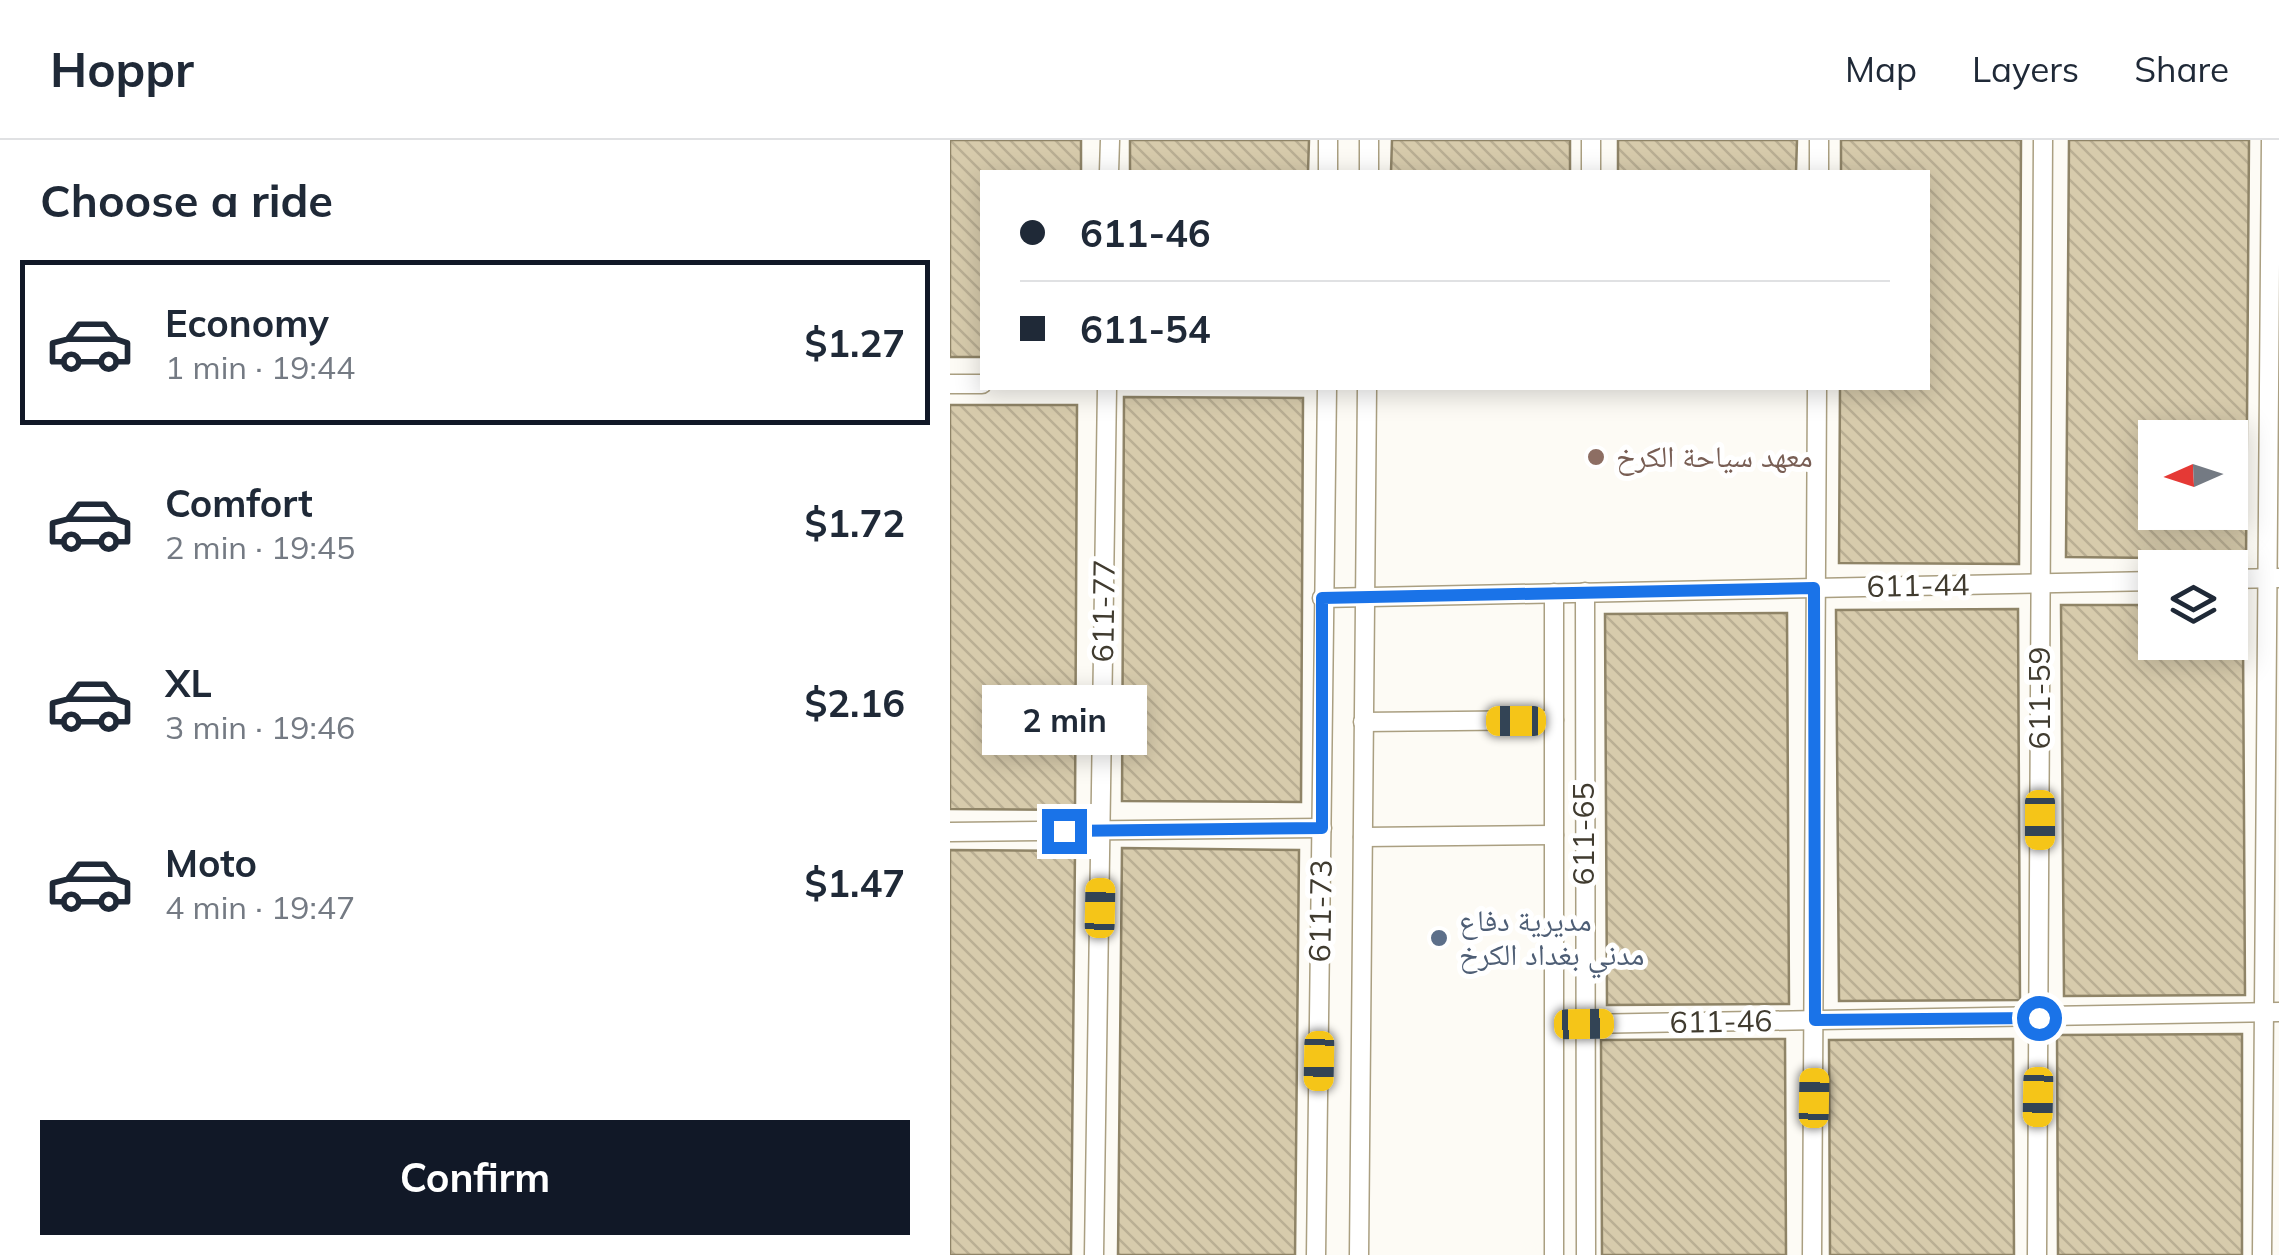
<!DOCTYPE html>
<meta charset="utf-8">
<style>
body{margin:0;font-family:Mulish,"Noto Naskh Arabic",sans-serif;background:#f6f6f7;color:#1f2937;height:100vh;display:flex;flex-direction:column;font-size:38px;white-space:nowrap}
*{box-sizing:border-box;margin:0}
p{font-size:32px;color:#747a83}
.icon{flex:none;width:55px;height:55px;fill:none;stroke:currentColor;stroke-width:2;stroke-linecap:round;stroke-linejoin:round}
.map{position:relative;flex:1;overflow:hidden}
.details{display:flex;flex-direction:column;background:#fff;width:950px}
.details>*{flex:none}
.hud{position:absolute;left:30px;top:30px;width:950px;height:220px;border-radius:0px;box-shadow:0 5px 25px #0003;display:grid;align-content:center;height:220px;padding:0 40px;background:#fff}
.needle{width:65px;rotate:267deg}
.tools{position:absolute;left:1188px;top:280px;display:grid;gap:20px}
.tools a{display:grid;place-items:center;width:110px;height:110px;border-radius:0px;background:#fff;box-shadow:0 5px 25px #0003;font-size:50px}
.end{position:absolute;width:45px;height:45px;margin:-22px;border:12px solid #1a73e8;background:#fff;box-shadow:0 0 0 5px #fff}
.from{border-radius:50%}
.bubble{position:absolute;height:70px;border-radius:0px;background:#fff;box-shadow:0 5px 25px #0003;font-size:32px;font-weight:700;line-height:70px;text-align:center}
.car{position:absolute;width:30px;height:60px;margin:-30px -15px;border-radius:12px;box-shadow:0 0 8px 2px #0007;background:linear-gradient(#f5c518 24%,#345 0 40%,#f5c518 0 76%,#345 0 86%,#f5c518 0)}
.hud b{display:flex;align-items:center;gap:35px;height:95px;font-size:38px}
.hud b+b{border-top:2px solid #e0e1e3}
.hud i{width:25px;height:25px;background:#1f2937}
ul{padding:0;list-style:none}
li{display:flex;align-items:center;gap:30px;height:165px;margin:0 20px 15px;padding:0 20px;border:5px solid transparent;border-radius:0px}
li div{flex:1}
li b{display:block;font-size:38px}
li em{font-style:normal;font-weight:700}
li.active{border-color:#111827}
li>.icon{width:90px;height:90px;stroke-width:1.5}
h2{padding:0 40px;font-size:45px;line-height:120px}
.primary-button{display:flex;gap:20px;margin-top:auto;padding:20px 40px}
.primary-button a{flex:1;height:115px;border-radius:0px;background:#111827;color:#fff;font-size:40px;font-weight:700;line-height:115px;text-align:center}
header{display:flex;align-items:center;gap:60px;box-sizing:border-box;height:140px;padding:0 50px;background:#fff;border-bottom:2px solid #e0e1e3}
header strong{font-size:48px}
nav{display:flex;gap:55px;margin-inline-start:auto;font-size:35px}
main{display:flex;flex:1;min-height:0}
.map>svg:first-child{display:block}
.building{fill:url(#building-back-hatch);stroke:#8f8467;stroke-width:2.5;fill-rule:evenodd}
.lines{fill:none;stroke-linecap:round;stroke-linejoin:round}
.street-casing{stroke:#aa9f81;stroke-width:21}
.street{stroke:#fff;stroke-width:18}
.route{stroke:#1a73e8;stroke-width:12}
.education-dot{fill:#8d6e63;stroke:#fff;stroke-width:4}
.service-dot{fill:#5c6f8a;stroke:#fff;stroke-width:4}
.labels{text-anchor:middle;stroke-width:10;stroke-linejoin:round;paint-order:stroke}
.education-label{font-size:30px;fill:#785e54;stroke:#fff;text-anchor:start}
.street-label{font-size:30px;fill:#403b2f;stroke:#fff}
.service-label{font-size:30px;fill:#4e5e75;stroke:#fff;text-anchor:start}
</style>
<header>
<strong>Hoppr</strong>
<nav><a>Map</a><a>Layers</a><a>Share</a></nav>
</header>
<main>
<section class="details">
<h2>Choose a ride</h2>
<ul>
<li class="active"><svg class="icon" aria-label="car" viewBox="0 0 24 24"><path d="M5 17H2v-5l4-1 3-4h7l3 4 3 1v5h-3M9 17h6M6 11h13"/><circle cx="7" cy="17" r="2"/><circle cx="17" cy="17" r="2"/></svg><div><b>Economy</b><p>1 min · 19:44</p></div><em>$1.27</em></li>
<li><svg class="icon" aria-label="car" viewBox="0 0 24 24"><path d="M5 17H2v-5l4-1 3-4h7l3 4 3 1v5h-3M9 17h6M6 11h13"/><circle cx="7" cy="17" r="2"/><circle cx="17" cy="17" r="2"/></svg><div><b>Comfort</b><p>2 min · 19:45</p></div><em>$1.72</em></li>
<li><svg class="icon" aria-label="car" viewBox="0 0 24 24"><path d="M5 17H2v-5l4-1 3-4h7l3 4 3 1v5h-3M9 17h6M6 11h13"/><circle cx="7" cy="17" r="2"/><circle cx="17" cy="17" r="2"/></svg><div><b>XL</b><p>3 min · 19:46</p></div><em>$2.16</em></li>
<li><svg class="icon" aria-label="car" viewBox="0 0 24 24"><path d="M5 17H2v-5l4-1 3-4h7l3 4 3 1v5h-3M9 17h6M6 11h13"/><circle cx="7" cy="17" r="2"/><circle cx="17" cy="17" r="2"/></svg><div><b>Moto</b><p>4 min · 19:47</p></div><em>$1.47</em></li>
</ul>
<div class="primary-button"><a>Confirm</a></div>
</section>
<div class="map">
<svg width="1329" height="1115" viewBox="0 0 1329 1115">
<defs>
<pattern id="building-back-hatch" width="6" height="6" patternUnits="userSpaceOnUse" patternTransform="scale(2.5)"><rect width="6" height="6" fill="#d7cbac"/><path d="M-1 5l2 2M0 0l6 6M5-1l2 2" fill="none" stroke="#baaf94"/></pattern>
</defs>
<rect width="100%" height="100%" fill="#fdfbf5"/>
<!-- building -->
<g class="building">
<polygon points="0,0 131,0 131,32 32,32 32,217 0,217"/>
<polygon points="180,0 359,0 358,32 180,32"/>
<polygon points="442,0 620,0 620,32 441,32"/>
<polygon points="668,0 847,0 846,32 668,32"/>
<polygon points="891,0 1071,0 1069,424 889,423 890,248 978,248 978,32 891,32"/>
<path d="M1119,0H1299L1296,419L1116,417ZM1205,298H1280V372H1205Z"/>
<polygon points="174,257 353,258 351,662 172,661"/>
<polygon points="0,265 127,265 125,670 0,669"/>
<polygon points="1111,465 1205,465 1205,502 1293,502 1295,855 1114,856"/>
<polygon points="1068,469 1070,860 889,861 886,470"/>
<polygon points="837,473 839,864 657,865 655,474"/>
<polygon points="172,708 349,710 345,1115 168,1115"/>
<polygon points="0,710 125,711 121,1115 0,1115"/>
<polygon points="1292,894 1292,1115 1108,1115 1107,895"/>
<polygon points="835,899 836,1115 652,1115 651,900"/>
<polygon points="1063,899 1064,1115 880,1115 879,900"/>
</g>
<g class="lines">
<defs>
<g id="street">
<polyline points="641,0 641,32"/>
<polyline points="159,32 160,0"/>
<polyline points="378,32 378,0"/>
<polyline points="419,32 419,0"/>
<polyline points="869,32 869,0"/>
<polyline points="0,244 32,244"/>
<polyline points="1280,439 1329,438"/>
<polyline points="635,452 636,1115"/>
<polyline points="604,453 604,1115"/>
<polyline points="372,458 1205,441"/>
<polyline points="413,582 604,580"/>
<polyline points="0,692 372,688"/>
<polyline points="413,697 604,695"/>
<polyline points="634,884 1329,872"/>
<polyline points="144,1115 157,248"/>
<polyline points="366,1115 377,248"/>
<polyline points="409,1115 417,248"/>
<polyline points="862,1115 867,248"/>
<polyline points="1087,1115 1093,0"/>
<polyline points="1312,1115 1321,0"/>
</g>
</defs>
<!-- street casing -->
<use href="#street" class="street-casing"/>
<!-- street -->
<use href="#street" class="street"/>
</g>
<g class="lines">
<!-- route -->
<polyline class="route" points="114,691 372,688 372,458 864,448 865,880 1089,878"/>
</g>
<!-- markers -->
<circle class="education-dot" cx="646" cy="317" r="10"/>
<circle class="service-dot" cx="489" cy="798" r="10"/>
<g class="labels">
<!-- education labels -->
<g class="education-label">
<text x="666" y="327">معهد سياحة الكرخ</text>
</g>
<!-- street labels -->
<g class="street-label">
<text transform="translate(968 446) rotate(-1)" y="10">611-44</text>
<text transform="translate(154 471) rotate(-89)" y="10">611-77</text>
<text transform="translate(1090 558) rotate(-90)" y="10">611-59</text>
<text transform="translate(634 694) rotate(-90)" y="10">611-65</text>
<text transform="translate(371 771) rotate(-89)" y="10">611-73</text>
<text transform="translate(771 882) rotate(-1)" y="10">611-46</text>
</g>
<!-- service labels -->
<g class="service-label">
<text x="509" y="791">مديرية دفاع<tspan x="509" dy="34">مدني بغداد الكرخ</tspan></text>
</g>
</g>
</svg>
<div class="tools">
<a><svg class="needle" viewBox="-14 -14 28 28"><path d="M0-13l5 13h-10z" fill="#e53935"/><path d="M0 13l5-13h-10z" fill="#747a83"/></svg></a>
<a><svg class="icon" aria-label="layers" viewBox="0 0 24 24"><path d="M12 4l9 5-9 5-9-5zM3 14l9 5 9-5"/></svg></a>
</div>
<i class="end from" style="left:1089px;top:878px"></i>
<i class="end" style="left:114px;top:691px"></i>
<div class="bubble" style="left:32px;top:545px;width:165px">2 min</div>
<i class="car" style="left:566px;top:581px;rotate:270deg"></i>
<i class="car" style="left:1090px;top:680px;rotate:180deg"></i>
<i class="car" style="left:150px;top:768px;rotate:1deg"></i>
<i class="car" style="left:634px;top:884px;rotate:89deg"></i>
<i class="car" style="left:369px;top:921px;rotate:181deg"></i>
<i class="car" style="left:1088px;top:957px;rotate:181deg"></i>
<i class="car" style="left:864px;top:958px;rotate:1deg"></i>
<div class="hud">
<b><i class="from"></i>611-46</b>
<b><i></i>611-54</b>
</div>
</div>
</main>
